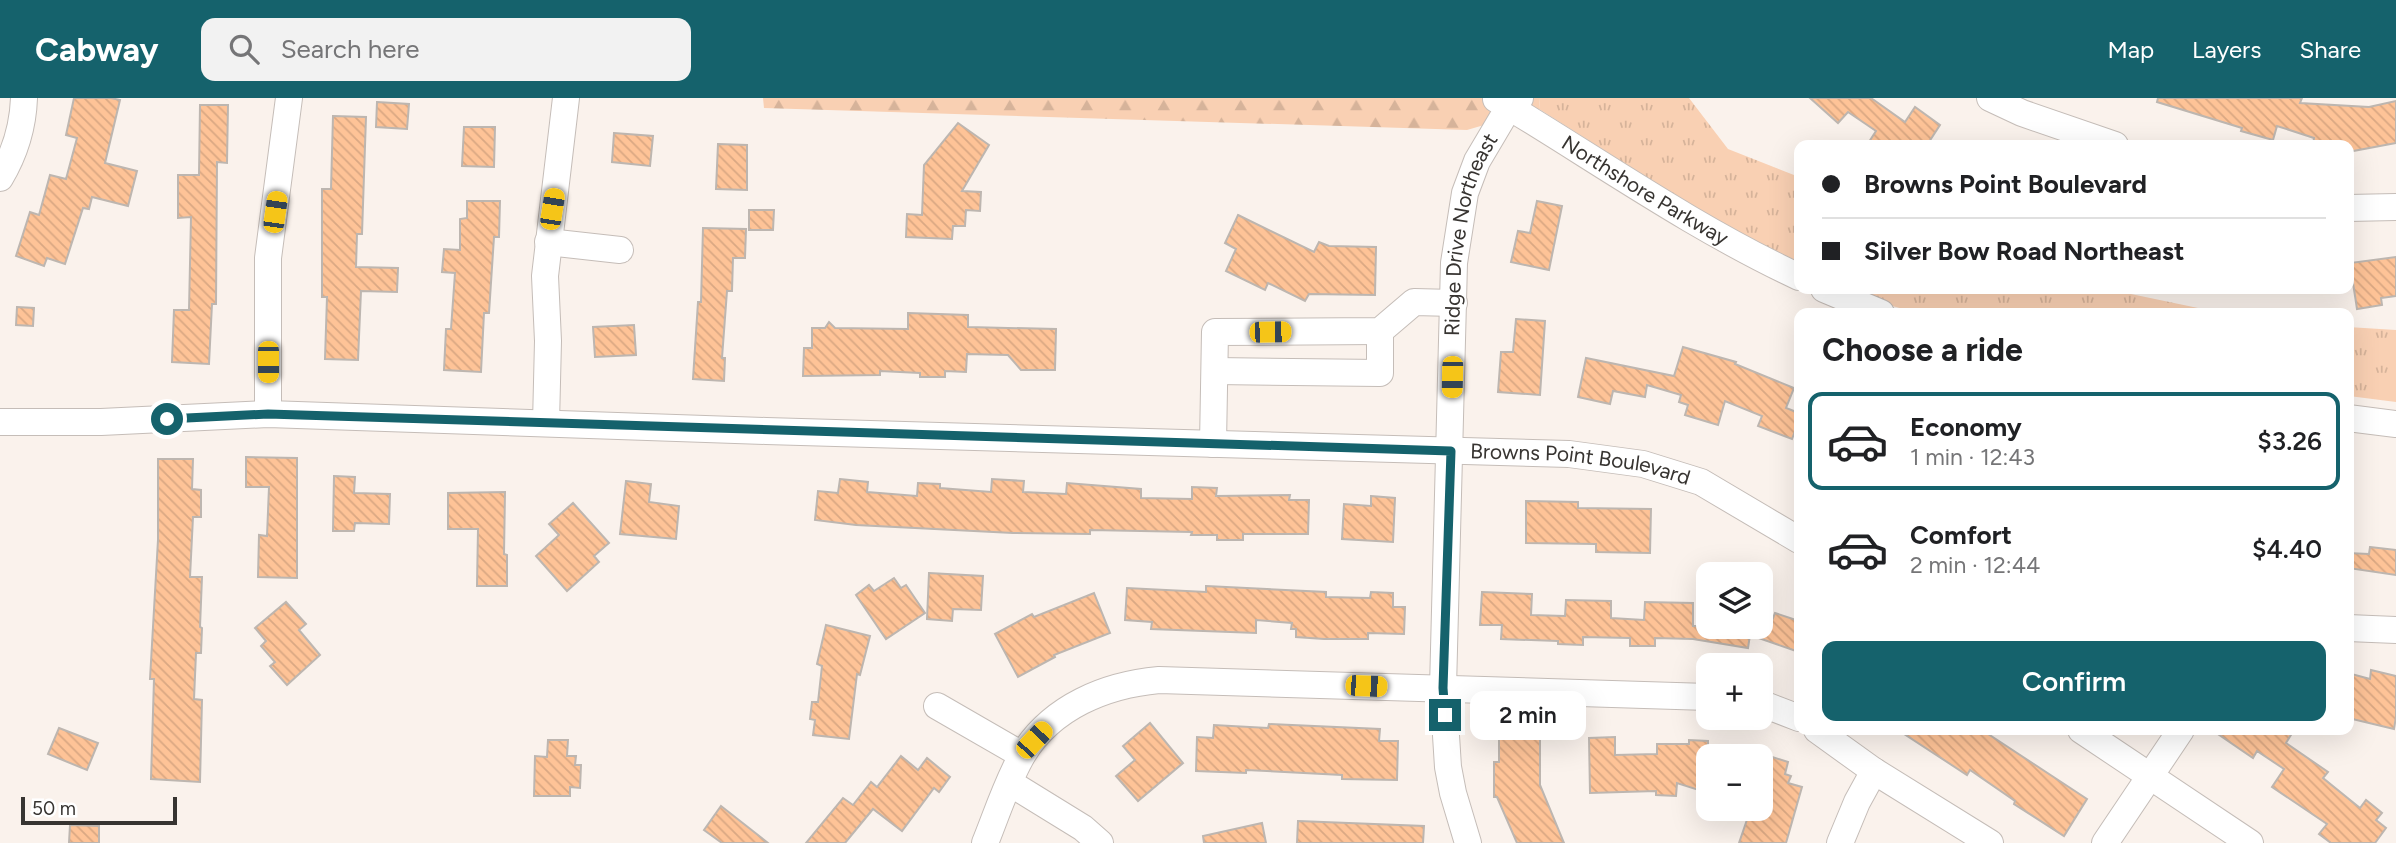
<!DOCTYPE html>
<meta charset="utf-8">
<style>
body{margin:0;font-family:Figtree,sans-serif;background:#f2f2f2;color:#202124;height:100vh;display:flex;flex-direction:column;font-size:26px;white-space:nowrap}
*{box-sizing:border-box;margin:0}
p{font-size:23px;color:#757577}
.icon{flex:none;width:38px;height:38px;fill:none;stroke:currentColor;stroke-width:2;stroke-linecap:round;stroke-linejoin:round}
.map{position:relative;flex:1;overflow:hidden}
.side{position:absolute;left:1794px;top:210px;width:560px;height:427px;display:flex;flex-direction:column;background:#fff;border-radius:14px;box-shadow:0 7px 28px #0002}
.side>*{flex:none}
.hud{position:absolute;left:1794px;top:42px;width:560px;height:154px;border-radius:14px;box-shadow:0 7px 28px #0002;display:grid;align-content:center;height:154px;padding:0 28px;background:#fff}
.tools{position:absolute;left:1696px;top:464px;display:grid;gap:14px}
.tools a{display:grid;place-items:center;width:77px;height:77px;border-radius:14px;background:#fff;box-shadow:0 7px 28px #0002;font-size:35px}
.scale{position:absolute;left:21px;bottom:18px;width:156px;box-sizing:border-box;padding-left:7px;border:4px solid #373431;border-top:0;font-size:19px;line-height:24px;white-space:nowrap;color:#373431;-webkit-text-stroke:5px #fff;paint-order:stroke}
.end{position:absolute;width:32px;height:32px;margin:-16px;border:9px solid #15626c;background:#fff;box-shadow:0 0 0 4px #fff}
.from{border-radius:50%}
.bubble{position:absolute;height:49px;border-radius:14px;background:#fff;box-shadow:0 7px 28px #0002;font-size:23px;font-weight:600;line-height:49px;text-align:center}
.car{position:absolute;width:21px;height:42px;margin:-21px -10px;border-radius:9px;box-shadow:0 0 5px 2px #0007;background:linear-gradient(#f5c518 24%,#345 0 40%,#f5c518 0 76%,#345 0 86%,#f5c518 0)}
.hud b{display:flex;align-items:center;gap:24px;height:66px;font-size:26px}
.hud b+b{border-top:2px solid #e0e0e0}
.hud i{width:18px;height:18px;background:#202124}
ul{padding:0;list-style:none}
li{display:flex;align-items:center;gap:21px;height:98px;margin:0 14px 10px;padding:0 14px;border:4px solid transparent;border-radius:14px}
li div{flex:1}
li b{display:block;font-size:26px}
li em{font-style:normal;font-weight:600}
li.current{border-color:#15626c}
li>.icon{width:63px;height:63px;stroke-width:1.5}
h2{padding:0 28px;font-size:32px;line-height:84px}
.primary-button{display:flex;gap:14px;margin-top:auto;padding:14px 28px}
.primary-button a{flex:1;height:80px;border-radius:14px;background:#15626c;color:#fff;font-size:28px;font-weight:600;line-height:80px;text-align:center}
header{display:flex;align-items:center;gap:42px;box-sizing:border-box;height:98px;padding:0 35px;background:#15626c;color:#fff}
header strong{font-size:33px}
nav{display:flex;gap:38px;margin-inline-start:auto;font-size:24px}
.search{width:490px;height:63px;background:#f2f2f2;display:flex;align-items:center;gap:18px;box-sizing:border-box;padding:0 24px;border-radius:14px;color:#757577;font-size:26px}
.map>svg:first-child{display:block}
.grass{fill:url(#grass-tufts)}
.forest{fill:url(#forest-firs)}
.building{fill:url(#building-back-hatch);stroke:#bdb6b0;stroke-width:2}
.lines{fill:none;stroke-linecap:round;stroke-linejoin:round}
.minor-casing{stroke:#c5bdb8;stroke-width:28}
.minor{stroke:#fff;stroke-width:26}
.route{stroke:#15626c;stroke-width:9}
.labels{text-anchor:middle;stroke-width:6;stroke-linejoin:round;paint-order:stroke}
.street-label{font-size:21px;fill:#373431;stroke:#fff}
</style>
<header>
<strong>Cabway</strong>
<div class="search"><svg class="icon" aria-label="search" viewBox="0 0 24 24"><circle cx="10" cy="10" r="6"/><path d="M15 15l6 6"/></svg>Search here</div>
<nav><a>Map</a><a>Layers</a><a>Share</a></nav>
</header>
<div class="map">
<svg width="2396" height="745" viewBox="0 0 2396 745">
<defs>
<pattern id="grass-tufts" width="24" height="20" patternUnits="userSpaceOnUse" patternTransform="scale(1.75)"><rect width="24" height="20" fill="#f9d0b3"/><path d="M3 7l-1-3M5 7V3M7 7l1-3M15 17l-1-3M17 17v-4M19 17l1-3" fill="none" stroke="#d6b39a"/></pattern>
<pattern id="forest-firs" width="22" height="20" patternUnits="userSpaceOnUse" patternTransform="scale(1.75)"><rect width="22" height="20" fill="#f9d0b3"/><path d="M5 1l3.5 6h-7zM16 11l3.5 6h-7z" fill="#d6b39a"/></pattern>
<pattern id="building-back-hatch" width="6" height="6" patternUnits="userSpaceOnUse" patternTransform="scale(1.75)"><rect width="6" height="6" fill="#fec397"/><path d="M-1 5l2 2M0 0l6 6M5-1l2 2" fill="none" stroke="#daa883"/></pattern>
</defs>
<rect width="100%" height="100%" fill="#faf2ec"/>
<!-- grass -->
<g class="grass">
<polygon points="1540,0 1689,0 1728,51 1799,79 1799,176 1539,11"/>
<polygon points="1830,191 2107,191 2222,215 1918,215"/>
<polygon points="2348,229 2396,232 2396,304 2349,298"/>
</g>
<!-- forest -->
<polygon class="forest" points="763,0 1540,0 1539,11 1467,32 764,10"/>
<!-- building -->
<g class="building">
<polygon points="74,0 111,0 120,2 105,65 137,73 128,108 92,99 89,111 83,110 65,166 47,160 44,168 16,158 30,114 39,117 50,77 66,81 77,40 66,37"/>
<polygon points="1810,0 1871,0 1905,24 1915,9 1940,27 1927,47 1867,47 1876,33 1848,14 1838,25"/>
<polygon points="2158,0 2302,0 2300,5 2369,9 2396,3 2396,45 2348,54 2348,47 2313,47 2314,40 2277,28 2273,42 2241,33 2242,30 2157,4"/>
<polygon points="377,4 409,6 407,31 376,29"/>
<polygon points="200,7 228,7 227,65 217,64 216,206 212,206 209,266 172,264 174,212 189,212 191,119 178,120 178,77 199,77"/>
<polygon points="333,18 366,19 362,136 357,136 356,169 398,170 397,194 361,193 358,262 325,261 327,199 322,199 322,91 331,91"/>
<polygon points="958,25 989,47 962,93 981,94 980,113 966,112 965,128 953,128 952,141 906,139 907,116 922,117 924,67"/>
<polygon points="464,29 495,29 494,69 462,68"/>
<polygon points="614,35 653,38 650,68 612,64"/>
<polygon points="718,46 747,47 747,92 716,91"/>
<polygon points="467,103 500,103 499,139 494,139 489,215 484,215 481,274 444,272 446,231 451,231 455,175 442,174 444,151 460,152 460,121 467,120"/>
<polygon points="1537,103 1562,108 1549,172 1511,164 1518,133 1530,135"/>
<polygon points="749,112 774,112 773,132 749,132"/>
<polygon points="1238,117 1314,154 1319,144 1329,148 1376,149 1375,197 1309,196 1305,203 1268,185 1265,192 1226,173 1236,151 1225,145"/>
<polygon points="703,130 746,131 745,160 733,160 732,193 727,193 722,260 725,260 724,283 693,281 698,204 701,204"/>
<polygon points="2396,159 2396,198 2381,200 2382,207 2357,211 2350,165"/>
<polygon points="17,209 34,210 33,228 16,227"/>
<polygon points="908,215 968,217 968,229 1056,231 1055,272 1021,272 1008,257 967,256 966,274 945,273 945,279 920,279 920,275 880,273 880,277 803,278 804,250 812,250 812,230 825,230 829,224 835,230 908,231"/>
<polygon points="1516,221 1545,223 1540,297 1498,294 1501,254 1513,254"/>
<polygon points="634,227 636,257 595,259 593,229"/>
<polygon points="1683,249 1736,264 1735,266 1794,290 1786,310 1799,315 1799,323 1792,341 1758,328 1762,318 1725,303 1718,327 1685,317 1688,307 1679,304 1681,297 1647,287 1645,299 1613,293 1610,306 1578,299 1586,260 1674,278"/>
<polygon points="246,359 297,360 297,480 258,479 259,437 267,438 269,389 246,389"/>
<polygon points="158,361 193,361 192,391 201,392 201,419 193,419 190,479 202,479 200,529 202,530 201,555 196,555 194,601 202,602 200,684 151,681 154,581 150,581 158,442"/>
<polygon points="334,378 355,379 354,395 390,396 389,426 355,425 354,433 333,433"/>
<polygon points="840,381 868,384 867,394 917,398 918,385 940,386 940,390 991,394 992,381 1024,383 1023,394 1066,396 1067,385 1141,391 1141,400 1192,401 1192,389 1217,390 1216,398 1290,397 1289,402 1309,402 1308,436 1243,436 1243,442 1217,442 1217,437 1191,437 1192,434 1090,432 1090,436 1013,435 856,427 815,422 818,393 838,395"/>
<polygon points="626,383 651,386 649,404 679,408 676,441 620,436"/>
<polygon points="505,394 504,456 507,457 507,488 477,488 478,431 448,431 448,395"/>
<polygon points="1371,398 1395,400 1393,444 1342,441 1344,406 1371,408"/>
<polygon points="1526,403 1578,404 1578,410 1651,411 1650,455 1596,454 1596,446 1526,445"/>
<polygon points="573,405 609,445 594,458 599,464 567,493 536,458 559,437 549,426"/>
<polygon points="2370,449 2396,452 2396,477 2348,470 2348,455 2369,456"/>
<polygon points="929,475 983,478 981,512 953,511 952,523 927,521"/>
<polygon points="894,480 901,490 906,487 925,515 886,541 856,497 869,487 874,493"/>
<polygon points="1206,488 1326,494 1326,499 1370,500 1371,494 1393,495 1393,509 1405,509 1404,536 1368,535 1368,541 1324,541 1296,539 1296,531 1291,531 1292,525 1256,522 1256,535 1151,531 1152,524 1125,522 1127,490 1206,494"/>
<polygon points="1482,494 1532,496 1531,517 1565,518 1566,502 1611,503 1611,520 1644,522 1645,504 1693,505 1693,528 1770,528 1775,515 1799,523 1799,554 1750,537 1748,550 1693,541 1655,540 1655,548 1630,548 1630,540 1583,539 1583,547 1558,546 1558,543 1501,541 1502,527 1480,527"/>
<polygon points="1094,495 1110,535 1054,557 1055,559 1018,579 995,536 1032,516 1034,519"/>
<polygon points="286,504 306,526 299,532 320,557 287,587 270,568 275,564 261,548 266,543 255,530"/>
<polygon points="826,527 870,538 860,577 857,576 849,641 813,637 815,622 810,621 812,604 818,604 822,568 817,566"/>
<polygon points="2371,572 2396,578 2396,619 2394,631 2348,620 2348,575 2370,581"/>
<polygon points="1150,625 1183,665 1138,703 1116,678 1135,662 1123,648"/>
<polygon points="1269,626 1380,631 1379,643 1398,643 1397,682 1342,681 1342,677 1246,672 1246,675 1196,673 1197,639 1213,640 1214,627 1268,630"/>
<polygon points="1499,629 1540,629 1540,687 1564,745 1517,745 1497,699 1494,699 1494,664 1499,664"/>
<polygon points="59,630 98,645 87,672 48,656"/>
<polygon points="1898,632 1982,632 2087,701 2064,738 2014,706 2015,703 1970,672 1967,677"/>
<polygon points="2212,632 2294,632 2286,645 2328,674 2323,680 2360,710 2366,702 2382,715 2376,722 2386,730 2375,745 2331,745 2319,736 2327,726 2272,689 2284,671 2257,653 2253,660"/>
<polygon points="1615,639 1615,657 1657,656 1657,646 1689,646 1689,642 1708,643 1708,695 1677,685 1676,698 1656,697 1656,693 1590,695 1589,640"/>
<polygon points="548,642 568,642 567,658 576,658 575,667 581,667 580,690 570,689 570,698 534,698 535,658 547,659"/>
<polygon points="1760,655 1788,664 1785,676 1791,678 1788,685 1802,689 1786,745 1739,745 1751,710 1760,710"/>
<polygon points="901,658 918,672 927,660 950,679 939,694 934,690 902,733 873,711 845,745 806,745 843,700 853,707 871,684 877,689"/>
<polygon points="721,708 768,745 722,745 704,732"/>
<polygon points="1298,723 1424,728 1423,745 1297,745"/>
<polygon points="1262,725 1266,745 1204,745 1203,738"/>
<polygon points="70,727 99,728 99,745 69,745"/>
</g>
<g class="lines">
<defs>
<g id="minor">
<polyline points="1990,0 2022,15 2115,47"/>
<path id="s1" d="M1496,1C1596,61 1692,129 1799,179"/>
<path d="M0,80C15,55 23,29 24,0"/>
<polyline points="2348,110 2396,109"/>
<polyline points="548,144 620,152"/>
<polyline points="1824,191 1881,215"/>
<polyline points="1215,273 1380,275 1380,233"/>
<polyline points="268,316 268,160 289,0"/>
<polyline points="2348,320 2396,326"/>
<path id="s2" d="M0,324H101L268,316L766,333L1569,356L1643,366L1701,384L1799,442"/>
<polyline points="546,325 548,243 545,178 566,0"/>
<polyline points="1213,346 1215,234 1380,233 1414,204 1454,205"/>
<polyline points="2348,530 2396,532"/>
<polyline points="1760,605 1799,620"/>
<polyline points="937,608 1022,657"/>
<polyline points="1817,632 1874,673 1990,745"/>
<polyline points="2081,632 2250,745"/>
<polyline points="1010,685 1083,730 1100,745"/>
<path d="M985,745C996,718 1008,681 1023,656C1052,609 1105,587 1159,582L1708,599"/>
<path id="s3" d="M1468,745L1453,695L1448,669L1443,590L1454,165L1465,95L1477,63L1509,9L1520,0"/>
<polyline points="1840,745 1857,704 1874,673"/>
<polyline points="2105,745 2181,632"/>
</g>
</defs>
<!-- minor casing -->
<use href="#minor" class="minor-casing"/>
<!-- minor -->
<use href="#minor" class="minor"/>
</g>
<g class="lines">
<!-- route -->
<polyline class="route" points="167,321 268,316 1451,353 1443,590 1445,617"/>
</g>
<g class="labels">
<!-- street labels -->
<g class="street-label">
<text dy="7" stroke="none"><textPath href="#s1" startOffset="175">Northshore Parkway</textPath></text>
<text dy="7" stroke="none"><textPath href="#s3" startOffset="614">Ridge Drive Northeast</textPath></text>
<text dy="7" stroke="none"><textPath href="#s2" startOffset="1582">Browns Point Boulevard</textPath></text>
</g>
</g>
</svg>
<div class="tools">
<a><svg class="icon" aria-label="layers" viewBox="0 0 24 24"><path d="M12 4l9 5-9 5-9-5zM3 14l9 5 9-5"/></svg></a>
<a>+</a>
<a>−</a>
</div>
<div class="scale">50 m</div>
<i class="end from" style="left:167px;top:321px"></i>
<i class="end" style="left:1445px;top:617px"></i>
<div class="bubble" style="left:1470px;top:593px;width:116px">2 min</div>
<i class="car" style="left:552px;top:111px;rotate:9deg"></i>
<i class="car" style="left:275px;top:114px;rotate:8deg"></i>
<i class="car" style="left:1270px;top:234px;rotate:89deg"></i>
<i class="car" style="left:268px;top:264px;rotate:180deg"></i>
<i class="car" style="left:1452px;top:279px;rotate:181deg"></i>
<i class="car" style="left:1366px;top:588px;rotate:92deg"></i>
<i class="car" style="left:1034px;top:642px;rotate:43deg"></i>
<div class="hud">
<b><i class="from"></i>Browns Point Boulevard</b>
<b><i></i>Silver Bow Road Northeast</b>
</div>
<section class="side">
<h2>Choose a ride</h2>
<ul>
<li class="current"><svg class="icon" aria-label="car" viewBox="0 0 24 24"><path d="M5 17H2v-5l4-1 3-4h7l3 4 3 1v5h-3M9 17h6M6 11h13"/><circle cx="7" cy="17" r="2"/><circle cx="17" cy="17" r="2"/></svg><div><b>Economy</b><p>1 min · 12:43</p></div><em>$3.26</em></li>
<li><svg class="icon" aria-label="car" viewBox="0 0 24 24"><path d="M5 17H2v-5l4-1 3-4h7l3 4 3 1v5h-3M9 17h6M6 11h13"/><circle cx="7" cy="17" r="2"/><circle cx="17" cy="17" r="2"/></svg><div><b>Comfort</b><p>2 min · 12:44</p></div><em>$4.40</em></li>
</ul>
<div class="primary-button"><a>Confirm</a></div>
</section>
</div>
